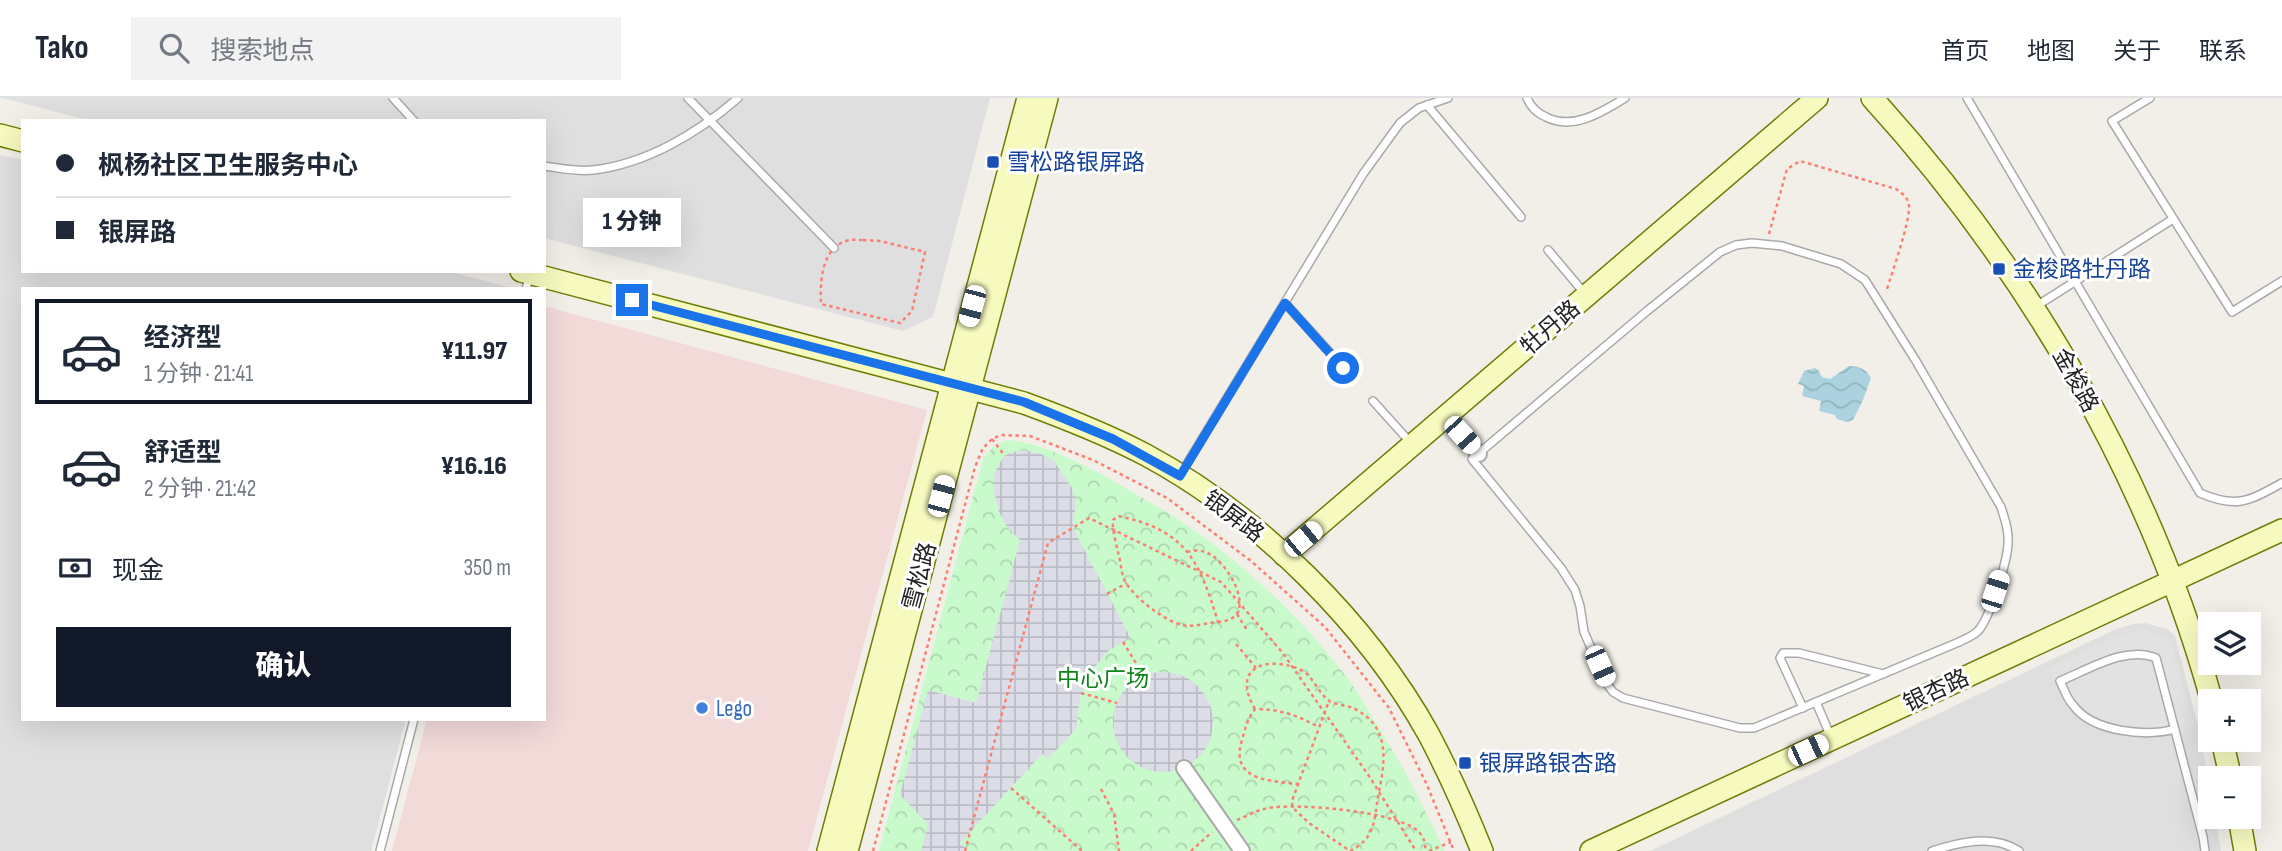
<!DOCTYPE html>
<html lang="zh">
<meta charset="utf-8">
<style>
body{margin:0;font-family:"Sofia Sans Condensed","Noto Sans SC",sans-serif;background:#f2f2f3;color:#1f2937;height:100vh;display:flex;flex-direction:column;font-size:26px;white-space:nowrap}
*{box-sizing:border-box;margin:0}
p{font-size:23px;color:#747a83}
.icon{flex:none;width:38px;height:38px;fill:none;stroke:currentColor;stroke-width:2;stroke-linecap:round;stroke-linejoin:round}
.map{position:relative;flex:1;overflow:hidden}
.sheet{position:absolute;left:21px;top:189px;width:525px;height:434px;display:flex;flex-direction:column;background:#fff;border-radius:0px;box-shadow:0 7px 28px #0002}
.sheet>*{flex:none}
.top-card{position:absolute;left:21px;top:21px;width:525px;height:154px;border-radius:0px;box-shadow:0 7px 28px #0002;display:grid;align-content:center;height:154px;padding:0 35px;background:#fff}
.buttons{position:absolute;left:2198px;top:514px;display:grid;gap:14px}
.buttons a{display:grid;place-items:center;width:63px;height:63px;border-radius:0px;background:#fff;box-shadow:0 7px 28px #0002;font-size:35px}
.end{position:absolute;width:32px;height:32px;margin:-16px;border:9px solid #1a73e8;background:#fff;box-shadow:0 0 0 4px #fff}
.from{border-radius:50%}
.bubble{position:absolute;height:49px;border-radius:0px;background:#fff;box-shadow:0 7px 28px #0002;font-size:23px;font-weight:800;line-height:49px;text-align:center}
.car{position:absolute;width:21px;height:42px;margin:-21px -10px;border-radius:9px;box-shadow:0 0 5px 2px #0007;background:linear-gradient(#fff 24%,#345 0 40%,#fff 0 76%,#345 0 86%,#fff 0)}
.top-card b{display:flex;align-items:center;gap:24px;height:66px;font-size:26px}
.top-card b+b{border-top:2px solid #e0e1e3}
.top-card i{width:18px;height:18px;background:#1f2937}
ul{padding:12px 0 0;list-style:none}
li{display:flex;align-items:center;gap:21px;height:105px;margin:0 14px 10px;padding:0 21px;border:4px solid transparent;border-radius:0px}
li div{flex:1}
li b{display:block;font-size:26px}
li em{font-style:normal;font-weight:800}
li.current{border-color:#111827}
li>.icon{width:63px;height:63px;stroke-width:1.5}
.pay{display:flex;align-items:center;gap:18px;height:77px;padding:0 35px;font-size:26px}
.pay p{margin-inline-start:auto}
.primary-button{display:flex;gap:14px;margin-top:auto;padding:14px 35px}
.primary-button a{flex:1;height:80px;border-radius:0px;background:#111827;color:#fff;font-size:28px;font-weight:800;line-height:80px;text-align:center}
header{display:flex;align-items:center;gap:42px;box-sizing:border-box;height:98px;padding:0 35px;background:#fff;border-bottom:2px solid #e0e1e3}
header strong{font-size:33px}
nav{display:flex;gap:38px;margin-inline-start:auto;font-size:24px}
.search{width:490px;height:63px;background:#f2f2f3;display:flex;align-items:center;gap:18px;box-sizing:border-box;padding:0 24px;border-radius:0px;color:#747a83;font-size:26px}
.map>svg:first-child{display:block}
.residential{fill:#e0dfdf}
.commercial{fill:#f2dad9}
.park{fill:url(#park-crowns)}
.parking{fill:#e2e2e2}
.plaza{fill:url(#plaza-grid)}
.water{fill:url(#water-waves)}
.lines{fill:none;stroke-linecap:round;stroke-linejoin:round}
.lane-casing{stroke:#a9a9a9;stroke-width:10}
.street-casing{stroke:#a9a9a9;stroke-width:18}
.secondary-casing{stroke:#707d05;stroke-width:24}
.path{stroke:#fa8072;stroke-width:2.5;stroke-dasharray:3.5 3.5;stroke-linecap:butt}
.lane{stroke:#fff;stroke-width:7}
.street{stroke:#fff;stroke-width:14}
.secondary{stroke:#f7fabf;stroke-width:21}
.route{stroke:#1a73e8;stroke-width:9}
.transit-dot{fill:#1a4fb4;stroke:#fff;stroke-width:2.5}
.shop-dot{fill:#3f7fe0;stroke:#fff;stroke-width:2.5}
.labels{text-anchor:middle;stroke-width:6;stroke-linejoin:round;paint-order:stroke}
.transit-label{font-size:23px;fill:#164399;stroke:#fff;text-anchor:start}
.street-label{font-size:23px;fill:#222;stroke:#fff}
.park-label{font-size:23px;fill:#0c8416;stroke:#fff}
.shop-label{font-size:23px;fill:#366cbe;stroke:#fff;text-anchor:start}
</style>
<header>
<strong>Tako</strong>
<div class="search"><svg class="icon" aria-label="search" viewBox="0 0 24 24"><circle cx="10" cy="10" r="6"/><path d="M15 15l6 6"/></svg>搜索地点</div>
<nav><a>首页</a><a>地图</a><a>关于</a><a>联系</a></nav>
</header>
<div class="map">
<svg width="2282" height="753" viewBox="0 0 2282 753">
<defs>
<pattern id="park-crowns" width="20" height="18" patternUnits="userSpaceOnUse" patternTransform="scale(1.75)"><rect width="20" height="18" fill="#c8facc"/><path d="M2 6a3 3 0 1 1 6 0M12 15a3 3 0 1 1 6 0" fill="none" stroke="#acd6af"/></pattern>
<pattern id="plaza-grid" width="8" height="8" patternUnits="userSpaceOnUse" patternTransform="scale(1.75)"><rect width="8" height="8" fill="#dddde8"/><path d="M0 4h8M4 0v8" fill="none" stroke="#bdbdc7"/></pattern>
<pattern id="water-waves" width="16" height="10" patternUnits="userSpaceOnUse" patternTransform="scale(1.75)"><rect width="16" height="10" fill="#aad3df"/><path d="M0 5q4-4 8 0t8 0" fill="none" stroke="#92b5bf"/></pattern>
</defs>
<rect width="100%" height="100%" fill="#f2efe9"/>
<!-- residential -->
<g class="residential">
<polygon points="3,0 990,0 933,219 903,233 544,140 544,23 91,23"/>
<polygon points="0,57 23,62 23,173 448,173 516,191 23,191 23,621 406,621 371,753 0,753"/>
<polygon points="2145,525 2167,531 2175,538 2200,636 2210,694 2210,719 2215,719 2221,753 1650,753 2116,531 2134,526"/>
</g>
<!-- commercial -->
<polygon class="commercial" points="544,208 927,312 808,753 392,753 427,621 544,621"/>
<!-- park -->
<path class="park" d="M1007,342C1046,345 1095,372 1129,392C1145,402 1163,411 1179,422C1241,463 1300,518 1345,577C1355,590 1363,604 1371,617C1399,661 1423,705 1444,753H879L983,361L993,349Z"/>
<!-- parking -->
<polygon class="parking" points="2137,532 2147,532 2170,542 2194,628 2167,638 2142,637 2091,626 2077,618 2067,608 2048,570 2119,537"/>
<!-- plaza -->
<g class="plaza">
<polygon points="1023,352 1041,356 1054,363 1072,390 1076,403 1073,430 1130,539 1107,554 1089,576 1080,599 1076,631 1048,661 1042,656 960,745 968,753 921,753 928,726 900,697 928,592 976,605 1020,442 1008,430 999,414 993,389 993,378 1002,361 1009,355"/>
<circle cx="1163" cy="624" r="50"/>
</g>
<!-- water -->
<path class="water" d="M1849,268C1859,268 1866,271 1871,280L1863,302L1853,322L1847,324L1837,321L1835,317L1819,313L1821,303L1802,298L1804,288L1798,286L1804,273L1815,270L1819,273L1822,279L1830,281Z"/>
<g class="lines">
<defs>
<g id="lane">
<polyline points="393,0 414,23"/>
<polyline points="688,0 834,150"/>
<path d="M1527,0C1531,10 1537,15 1546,19C1573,33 1602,14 1625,0"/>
<path d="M1967,0L2200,395C2237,411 2249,403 2282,385"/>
<polyline points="2150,0 2112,23 2232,214 2282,183"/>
<polyline points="1427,7 1521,119"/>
<path d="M544,68C560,70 577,74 593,72C646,66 698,35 738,0"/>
<path d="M1752,145L1782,148L1841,166L1865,182L1916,263L2001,409C2005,422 2009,433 2008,446C2007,464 1990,520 1978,533C1973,538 1965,541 1959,544L1754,630H1740L1623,600L1613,594L1607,586L1584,534L1580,508L1575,492L1561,470L1472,361L1647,213L1720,154L1736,147Z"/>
<polyline points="1548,152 1586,197"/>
<polyline points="526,191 530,176"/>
<polyline points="1285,205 1344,270"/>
<polyline points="2035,209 2173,121"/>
<polyline points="1373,303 1410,344"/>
<polyline points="1182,374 1363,76 1400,25 1419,10 1448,0"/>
<polyline points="1816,604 1831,639"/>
<polyline points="1803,610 1780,560 1783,555 1799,555 1883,576"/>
<path d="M2175,631C2146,639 2092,634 2073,607C2067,601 2064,591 2060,583C2088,572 2126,547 2156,560L2203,739L2205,753"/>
<polyline points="380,753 414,621"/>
<path d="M1932,753C1960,744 1993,736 2019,753"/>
</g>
<g id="street">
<polyline points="1446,319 1479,356"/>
<polyline points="1184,670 1242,753"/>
</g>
<g id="secondary">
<path d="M1872,0C2027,170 2151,381 2212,604"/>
<polyline points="0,37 23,43"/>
<path d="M521,173L1024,305C1065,320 1106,336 1146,357C1259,418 1367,525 1429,637C1449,675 1466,713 1482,753"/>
<polyline points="1284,457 1817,0"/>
<polyline points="2222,642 2231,681"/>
<polyline points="2239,719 2245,753"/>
<polyline points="828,753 1028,0"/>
<polyline points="847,753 1047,0"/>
<polyline points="1591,753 2282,432"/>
</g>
</defs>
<!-- lane casing -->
<use href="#lane" class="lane-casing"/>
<!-- street casing -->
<use href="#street" class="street-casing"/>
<!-- secondary casing -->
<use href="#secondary" class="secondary-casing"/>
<!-- path -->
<g class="path">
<path d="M1769,136L1787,71L1800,63L1896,91C1903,96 1908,99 1909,108C1910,124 1892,175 1886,194"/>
<path d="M863,142L880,143L925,154L912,213L900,225L821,206C820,185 821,151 846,143C851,141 857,142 863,142Z"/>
<polyline points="992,341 1005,358"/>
<path d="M1187,454C1203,449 1214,457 1224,469C1233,479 1247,506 1235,518C1229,524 1217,524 1209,525C1200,527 1191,529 1182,527C1165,523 1136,501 1126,485C1121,477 1121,464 1118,454C1116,444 1112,432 1113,422L1118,418C1186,432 1199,462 1218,524"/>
<polyline points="1107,496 1127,485"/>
<polyline points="1237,516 1248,534"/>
<polyline points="1123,544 1144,578"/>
<polyline points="1236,546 1256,570"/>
<polyline points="1081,595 1117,605"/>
<path d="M1255,611C1231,571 1264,557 1299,571C1312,576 1317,593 1328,602C1334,607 1346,607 1353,610C1392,629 1385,664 1378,699C1374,724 1375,740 1350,753L1309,725L1292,709L1293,700L1329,603"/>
<path d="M1299,686C1271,683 1229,683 1242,642C1245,631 1248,620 1255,611C1278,611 1298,617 1318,629"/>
<polyline points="1011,690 1082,753"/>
<polyline points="1101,691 1114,716 1119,753"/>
<path d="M1237,722C1247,718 1257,712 1268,710C1298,705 1395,713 1418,733C1424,739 1426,746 1425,753"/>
<polyline points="873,753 975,369 983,350 992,341 1001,337 1030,338 1093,362 1167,400 1251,463 1325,529 1389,610 1427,687 1454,753"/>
<polyline points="965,753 1048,445 1089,420 1221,484 1282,554 1369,678 1416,753"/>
<polyline points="1191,753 1212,734"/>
<polyline points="1429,753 1451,744"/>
</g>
<!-- lane -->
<use href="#lane" class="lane"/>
<!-- street -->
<use href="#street" class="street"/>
<!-- secondary -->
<use href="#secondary" class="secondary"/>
</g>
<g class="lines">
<!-- route -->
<polyline class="route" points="632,202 1024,304 1113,341 1180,378 1285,205 1343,270"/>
</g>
<!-- markers -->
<g class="transit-dot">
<rect x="986" y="57" width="14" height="14" rx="3.5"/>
<rect x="1992" y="164" width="14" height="14" rx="3.5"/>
<rect x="1458" y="658" width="14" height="14" rx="3.5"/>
</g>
<circle class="shop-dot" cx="702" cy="610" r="7"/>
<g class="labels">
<!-- transit labels -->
<g class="transit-label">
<text x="1007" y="72">雪松路银屏路</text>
<text x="2013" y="179">金梭路牡丹路</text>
<text x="1479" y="673">银屏路银杏路</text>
</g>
<!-- street labels -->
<g class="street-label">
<text transform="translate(1550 229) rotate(-41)" y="8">牡丹路</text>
<text transform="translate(2076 282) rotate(61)" y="8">金梭路</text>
<text transform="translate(1234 418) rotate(37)" y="8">银屏路</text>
<text transform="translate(919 478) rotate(-75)" y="8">雪松路</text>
<text transform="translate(1936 592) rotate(-25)" y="8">银杏路</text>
</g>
<!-- park labels -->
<g class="park-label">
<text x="1103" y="588">中心广场</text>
</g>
<!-- shop labels -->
<g class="shop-label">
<text x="716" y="618">Lego</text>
</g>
</g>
</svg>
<div class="buttons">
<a><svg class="icon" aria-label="layers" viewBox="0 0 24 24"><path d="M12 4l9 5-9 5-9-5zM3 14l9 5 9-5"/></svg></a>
<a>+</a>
<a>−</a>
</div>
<i class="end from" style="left:1343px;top:270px"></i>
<i class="end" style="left:632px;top:202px"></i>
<div class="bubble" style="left:583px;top:100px;width:98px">1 分钟</div>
<i class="car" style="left:972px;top:208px;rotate:195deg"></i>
<i class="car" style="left:1462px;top:337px;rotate:138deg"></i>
<i class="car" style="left:941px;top:398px;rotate:15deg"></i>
<i class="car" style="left:1303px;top:441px;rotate:50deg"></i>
<i class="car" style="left:1995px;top:493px;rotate:18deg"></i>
<i class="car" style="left:1600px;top:568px;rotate:156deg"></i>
<i class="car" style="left:1808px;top:652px;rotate:65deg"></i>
<div class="top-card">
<b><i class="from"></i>枫杨社区卫生服务中心</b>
<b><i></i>银屏路</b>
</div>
<section class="sheet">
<ul>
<li class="current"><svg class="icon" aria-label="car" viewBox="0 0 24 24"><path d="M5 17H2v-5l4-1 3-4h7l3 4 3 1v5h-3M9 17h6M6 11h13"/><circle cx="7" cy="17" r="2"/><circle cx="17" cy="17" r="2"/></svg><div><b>经济型</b><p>1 分钟 · 21:41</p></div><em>¥11.97</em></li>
<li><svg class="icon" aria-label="car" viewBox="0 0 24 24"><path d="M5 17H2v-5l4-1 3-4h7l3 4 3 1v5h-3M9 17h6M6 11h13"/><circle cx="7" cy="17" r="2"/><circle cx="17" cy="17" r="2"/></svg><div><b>舒适型</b><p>2 分钟 · 21:42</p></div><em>¥16.16</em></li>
</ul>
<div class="pay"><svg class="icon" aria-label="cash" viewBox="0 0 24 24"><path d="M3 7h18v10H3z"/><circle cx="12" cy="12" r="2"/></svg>现金<p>350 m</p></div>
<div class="primary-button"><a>确认</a></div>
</section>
</div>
